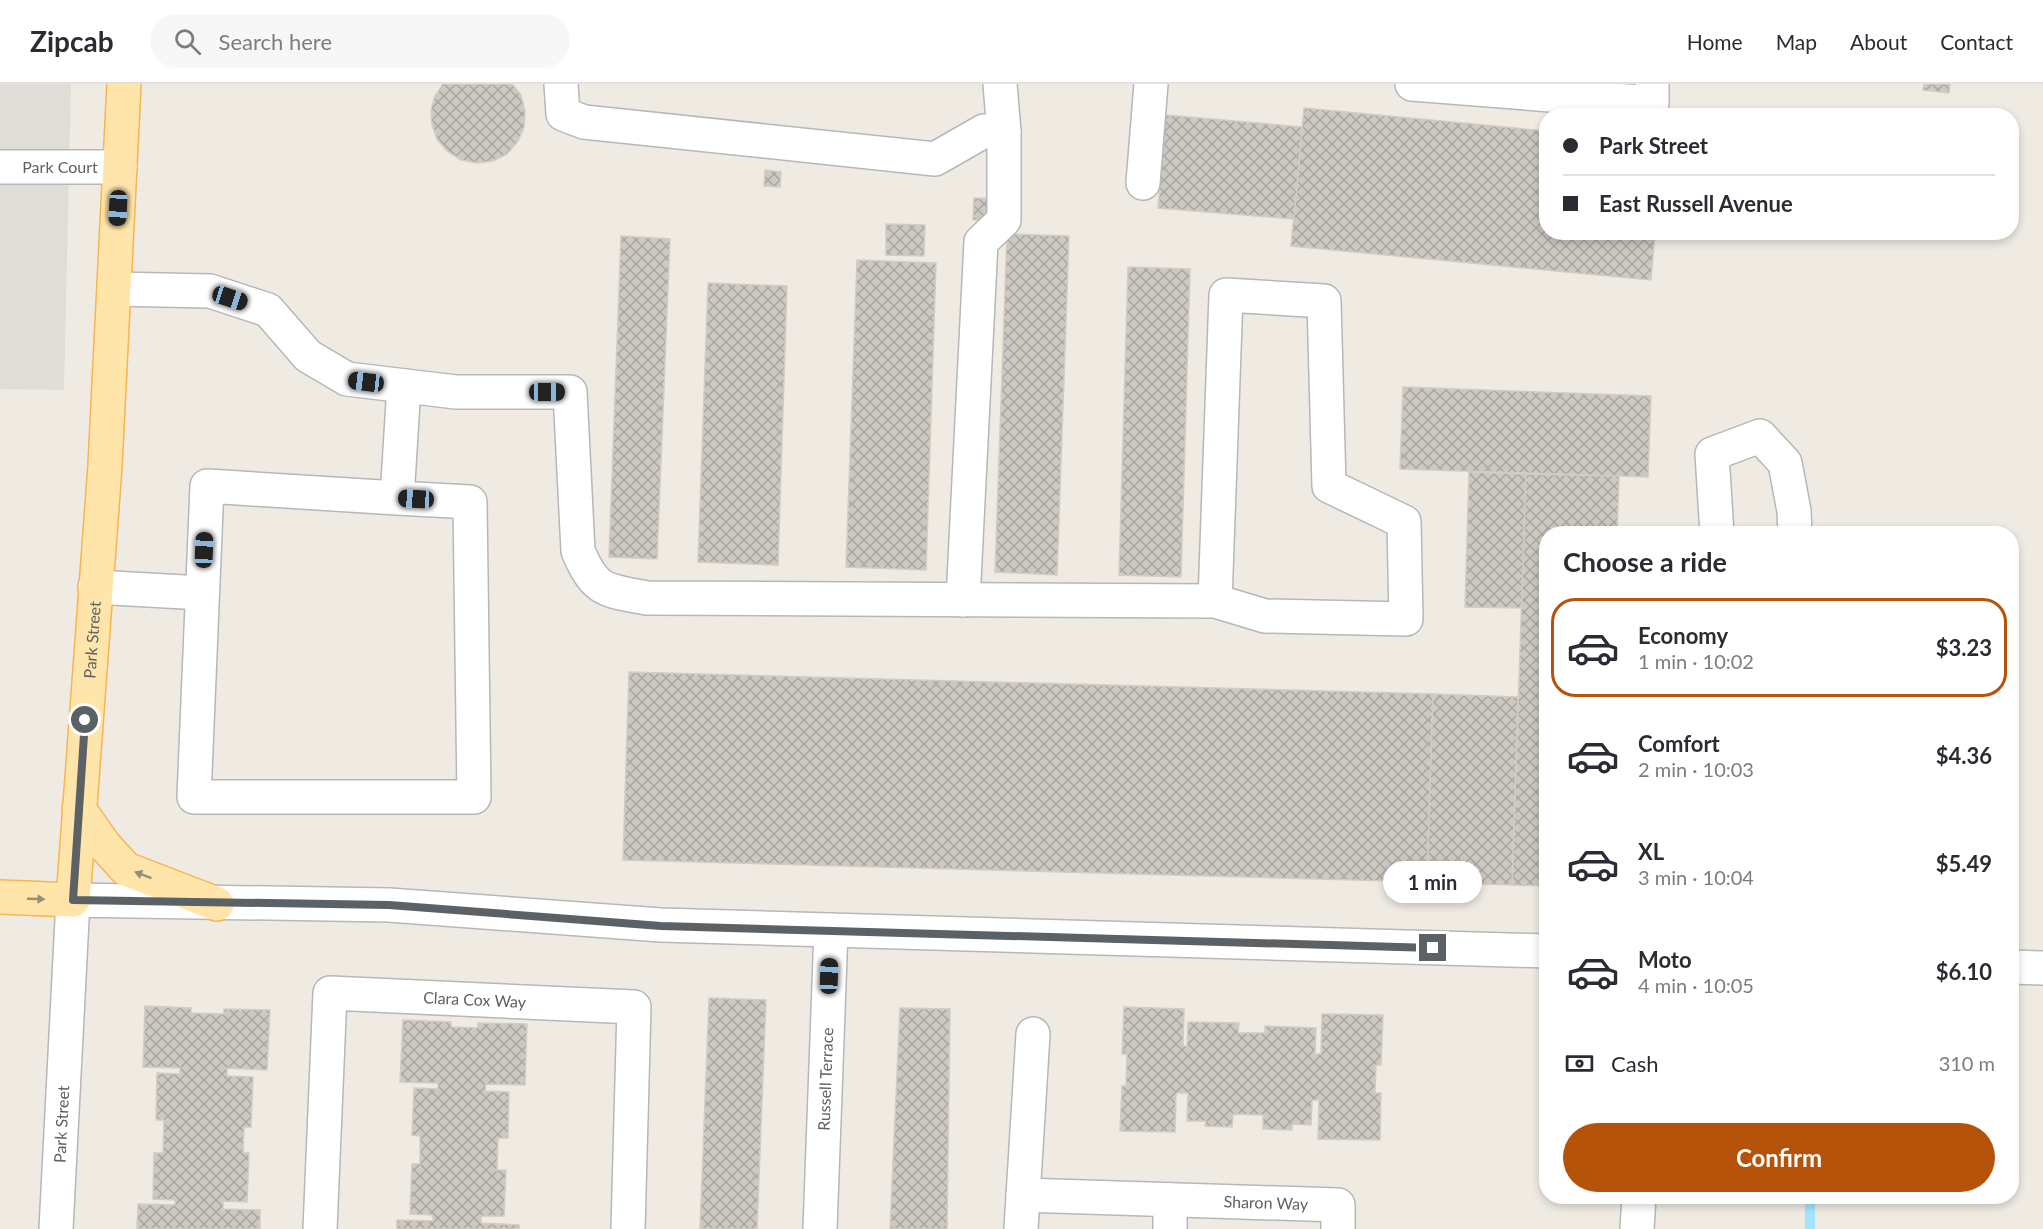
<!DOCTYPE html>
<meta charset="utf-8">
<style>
body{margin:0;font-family:Lato,sans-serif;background:#f7f7f7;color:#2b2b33;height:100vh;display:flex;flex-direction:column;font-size:22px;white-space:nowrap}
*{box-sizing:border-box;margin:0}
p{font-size:20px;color:#7c7c81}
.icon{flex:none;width:33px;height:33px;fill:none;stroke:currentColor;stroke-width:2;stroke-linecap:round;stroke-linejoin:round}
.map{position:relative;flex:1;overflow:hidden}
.side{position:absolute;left:1539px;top:442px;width:480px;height:678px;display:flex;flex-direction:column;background:#fff;border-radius:24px;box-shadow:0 3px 9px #0003}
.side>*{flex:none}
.hud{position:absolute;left:1539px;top:24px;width:480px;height:132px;border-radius:24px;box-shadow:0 3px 9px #0003;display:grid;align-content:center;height:132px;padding:0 24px;background:#fff}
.end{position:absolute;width:27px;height:27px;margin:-14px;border:8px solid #5b6165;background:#fff;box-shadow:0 0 0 3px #fff}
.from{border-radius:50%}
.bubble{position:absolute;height:42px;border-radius:21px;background:#fff;box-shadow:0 3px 9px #0003;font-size:20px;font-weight:700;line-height:42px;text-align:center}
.car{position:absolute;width:18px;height:36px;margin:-18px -9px;border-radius:8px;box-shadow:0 0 4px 2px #0007;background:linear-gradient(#222 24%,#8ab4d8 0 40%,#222 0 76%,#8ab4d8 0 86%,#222 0)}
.hud b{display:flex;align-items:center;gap:21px;height:57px;font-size:22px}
.hud b+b{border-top:2px solid #e1e1e2}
.hud i{width:15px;height:15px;background:#2b2b33}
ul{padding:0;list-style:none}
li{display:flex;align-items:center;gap:18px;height:99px;margin:0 12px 9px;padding:0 12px;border:3px solid transparent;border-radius:24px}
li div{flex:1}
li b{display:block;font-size:22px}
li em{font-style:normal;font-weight:700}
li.on{border-color:#b45309}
li>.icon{width:54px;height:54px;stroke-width:1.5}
h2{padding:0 24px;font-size:27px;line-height:72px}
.pay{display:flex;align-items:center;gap:15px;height:66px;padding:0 24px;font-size:22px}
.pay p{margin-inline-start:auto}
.cta{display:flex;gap:12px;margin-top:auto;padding:12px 24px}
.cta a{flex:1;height:69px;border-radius:36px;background:#b45309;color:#fff;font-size:24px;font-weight:700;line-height:69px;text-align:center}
header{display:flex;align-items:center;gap:36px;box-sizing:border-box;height:84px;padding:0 30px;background:#fff;border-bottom:2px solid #e1e1e2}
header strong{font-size:28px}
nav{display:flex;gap:33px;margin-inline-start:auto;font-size:21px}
.search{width:420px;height:54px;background:#f7f7f7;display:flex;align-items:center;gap:15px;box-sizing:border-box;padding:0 21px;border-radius:33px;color:#7c7c81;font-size:22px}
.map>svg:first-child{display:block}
.industrial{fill:#e0ddd8}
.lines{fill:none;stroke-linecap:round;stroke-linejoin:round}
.stream{stroke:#a4e4ff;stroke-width:10}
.building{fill:url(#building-cross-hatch);stroke:#d4ccc1;stroke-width:1.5}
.minor-casing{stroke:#b4b8bb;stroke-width:36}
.major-casing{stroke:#fab351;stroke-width:36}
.minor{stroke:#fff;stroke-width:33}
.major{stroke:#ffe5a9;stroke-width:33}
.oneway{fill:#948f7d}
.route{stroke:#5b6165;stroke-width:8}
.labels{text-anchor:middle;stroke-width:4.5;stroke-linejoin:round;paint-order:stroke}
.street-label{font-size:16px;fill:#5b6165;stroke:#fff}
</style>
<header>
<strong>Zipcab</strong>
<div class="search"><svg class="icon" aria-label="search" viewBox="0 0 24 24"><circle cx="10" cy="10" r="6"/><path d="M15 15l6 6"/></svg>Search here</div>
<nav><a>Home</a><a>Map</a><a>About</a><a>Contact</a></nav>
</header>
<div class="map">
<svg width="2043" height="1145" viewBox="0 0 2043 1145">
<defs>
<pattern id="building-cross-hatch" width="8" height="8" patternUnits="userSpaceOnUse" patternTransform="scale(1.5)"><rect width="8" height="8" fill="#ccc8c2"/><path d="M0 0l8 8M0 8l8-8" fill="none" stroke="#a9a6a1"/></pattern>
</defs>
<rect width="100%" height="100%" fill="#efebe3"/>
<!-- industrial -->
<polygon class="industrial" points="0,0 71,0 64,306 0,305"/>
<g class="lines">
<!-- stream -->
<polyline class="stream" points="1810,1113 1810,1145"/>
</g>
<!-- building -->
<g class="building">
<polygon points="443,0 512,0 521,11 525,27 524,43 518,57 507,70 493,77 477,79 461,76 447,67 437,55 432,41 431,26 435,12"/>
<polygon points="1924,0 1950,0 1949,9 1923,6"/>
<polygon points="1304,24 1546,47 1546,148 1655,148 1651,196 1291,162"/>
<polygon points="1166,31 1302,43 1294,135 1158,124"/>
<polygon points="765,86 781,88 780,103 764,102"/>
<polygon points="974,114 997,115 983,141 983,136 973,136"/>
<polygon points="886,140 925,141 924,172 886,171"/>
<polygon points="1007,150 1069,152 1057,491 995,488"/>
<polygon points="621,152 670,155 657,475 609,473"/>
<polygon points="857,176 936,179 926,486 846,483"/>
<polygon points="1128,183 1190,185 1181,493 1119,491"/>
<polygon points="708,199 787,202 778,481 698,478"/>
<polygon points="1403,303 1651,312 1648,393 1400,385"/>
<polygon points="1469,388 1526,390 1522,524 1465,523"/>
<polygon points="1526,390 1619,392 1617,450 1546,450 1546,802 1512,801"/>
<polygon points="629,588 1433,610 1427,798 623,776"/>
<polygon points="1433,610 1518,613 1512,801 1427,798"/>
<polygon points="709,914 766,916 757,1145 700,1145"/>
<polygon points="145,922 191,924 191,929 224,930 224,925 270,926 267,986 227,984 227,992 253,993 251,1043 244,1043 243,1069 249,1069 247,1118 223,1117 223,1125 260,1126 260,1145 137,1145 138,1120 175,1121 175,1116 153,1115 154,1069 163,1069 164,1036 156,1036 157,989 180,990 180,984 143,983"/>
<polygon points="1124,923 1184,925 1183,962 1187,962 1188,938 1239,939 1238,949 1265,949 1265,942 1316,944 1315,970 1321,970 1322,930 1383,931 1381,981 1376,981 1375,1009 1381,1009 1380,1056 1318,1055 1319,1016 1312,1016 1311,1041 1292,1040 1292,1046 1263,1045 1263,1031 1233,1030 1232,1043 1205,1042 1206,1037 1187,1037 1188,1009 1176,1009 1175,1048 1120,1047 1122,1002 1126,1002 1127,970 1122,970"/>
<polygon points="900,924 950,925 947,1145 890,1145"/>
<polygon points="403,936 451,938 451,943 478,944 478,939 527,940 525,1001 486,1000 485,1007 509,1008 508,1054 498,1054 497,1086 506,1086 504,1132 481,1132 481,1139 519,1141 519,1145 397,1145 397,1136 433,1137 433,1131 410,1130 412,1080 420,1080 420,1052 412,1051 414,1004 438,1005 438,999 400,998"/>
</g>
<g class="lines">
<defs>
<g id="minor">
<polyline points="561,0 563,30 584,38 935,75 984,47 1004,48"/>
<polyline points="1412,0 1652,19 1652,0"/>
<path id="s1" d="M0,83H120"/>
<polyline points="1143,99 1151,0"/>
<path d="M114,205L210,207L268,226L308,272L347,295L456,308H570L578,467C596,509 606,506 647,514L1215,517L1265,532L1406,535L1404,438L1329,402L1324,217L1226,211L1215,517"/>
<polyline points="397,414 207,402 194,713 474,713 470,418 397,414 404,302"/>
<polyline points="1717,450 1712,370 1760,352 1785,379 1794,427 1795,450"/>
<polyline points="95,503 202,509"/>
<polyline points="963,516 981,158 1004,136 1004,48 1000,0"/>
<polyline points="2012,883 2043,884"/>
<path id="s2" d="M1023,1111L1338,1121V1145"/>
<path id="s3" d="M56,1145L73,816L389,821L661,841L1546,867"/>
<path id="s4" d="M320,1145L330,909L634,923L628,1145"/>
<path id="s5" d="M820,1145L831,846"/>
<polyline points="1021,1145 1033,950"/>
<polyline points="1170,1145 1170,1116"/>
<polyline points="1637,1145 1639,1113"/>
</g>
<g id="major">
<polyline points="79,725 105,762 126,785 217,820"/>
<path id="s6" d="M0,813L73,816L105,382L124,0"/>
</g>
</defs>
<!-- minor casing -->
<use href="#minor" class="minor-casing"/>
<!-- major casing -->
<use href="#major" class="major-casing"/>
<!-- minor -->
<use href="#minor" class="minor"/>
<!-- major -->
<use href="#major" class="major"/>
</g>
<!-- one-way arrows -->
<defs><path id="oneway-solid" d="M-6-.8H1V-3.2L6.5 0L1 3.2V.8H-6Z" transform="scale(1.5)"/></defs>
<g class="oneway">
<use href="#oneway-solid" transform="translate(143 791) rotate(-159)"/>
<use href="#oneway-solid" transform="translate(36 815) rotate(2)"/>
</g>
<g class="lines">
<!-- route -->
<polyline class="route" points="85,636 73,816 389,821 661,842 1433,864"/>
</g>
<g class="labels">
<!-- street labels -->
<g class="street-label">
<text dy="6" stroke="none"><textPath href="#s1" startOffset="60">Park Court</textPath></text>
<text dy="6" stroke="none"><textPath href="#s6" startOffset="334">Park Street</textPath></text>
<text dy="6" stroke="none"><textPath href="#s4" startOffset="381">Clara Cox Way</textPath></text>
<text dy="6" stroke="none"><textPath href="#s5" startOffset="150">Russell Terrace</textPath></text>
<text dy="6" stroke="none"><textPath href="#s3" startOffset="105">Park Street</textPath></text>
<text dy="6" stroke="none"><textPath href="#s2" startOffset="243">Sharon Way</textPath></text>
</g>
</g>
</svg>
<i class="end from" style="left:85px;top:636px"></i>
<i class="end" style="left:1433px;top:864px"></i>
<div class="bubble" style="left:1383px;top:777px;width:99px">1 min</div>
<i class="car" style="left:118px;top:124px;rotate:183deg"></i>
<i class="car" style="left:230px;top:214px;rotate:108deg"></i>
<i class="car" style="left:366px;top:298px;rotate:277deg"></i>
<i class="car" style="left:547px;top:308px;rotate:90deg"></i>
<i class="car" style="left:416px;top:415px;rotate:273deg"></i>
<i class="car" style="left:204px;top:466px;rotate:2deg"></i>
<i class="car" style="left:829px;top:892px;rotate:2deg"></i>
<div class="hud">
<b><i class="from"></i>Park Street</b>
<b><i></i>East Russell Avenue</b>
</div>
<section class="side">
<h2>Choose a ride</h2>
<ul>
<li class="on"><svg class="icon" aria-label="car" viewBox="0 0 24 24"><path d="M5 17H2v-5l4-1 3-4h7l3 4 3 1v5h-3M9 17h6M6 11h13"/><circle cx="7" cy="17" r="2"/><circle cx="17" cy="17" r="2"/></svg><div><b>Economy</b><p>1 min · 10:02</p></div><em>$3.23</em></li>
<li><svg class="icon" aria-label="car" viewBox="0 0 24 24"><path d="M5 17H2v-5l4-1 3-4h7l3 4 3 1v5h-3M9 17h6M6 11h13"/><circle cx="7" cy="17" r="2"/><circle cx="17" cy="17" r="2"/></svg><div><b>Comfort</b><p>2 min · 10:03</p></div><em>$4.36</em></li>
<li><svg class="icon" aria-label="car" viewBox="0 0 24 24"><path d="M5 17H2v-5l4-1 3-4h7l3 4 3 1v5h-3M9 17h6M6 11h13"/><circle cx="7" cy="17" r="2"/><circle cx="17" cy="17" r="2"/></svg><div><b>XL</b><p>3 min · 10:04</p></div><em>$5.49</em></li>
<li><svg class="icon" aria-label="car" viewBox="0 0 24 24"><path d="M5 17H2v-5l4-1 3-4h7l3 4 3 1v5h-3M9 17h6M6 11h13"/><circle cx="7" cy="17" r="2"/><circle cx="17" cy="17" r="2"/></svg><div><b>Moto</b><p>4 min · 10:05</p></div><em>$6.10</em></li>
</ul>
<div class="pay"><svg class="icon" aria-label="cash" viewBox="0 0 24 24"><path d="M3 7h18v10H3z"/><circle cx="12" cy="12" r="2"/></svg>Cash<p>310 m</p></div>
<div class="cta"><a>Confirm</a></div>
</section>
</div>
